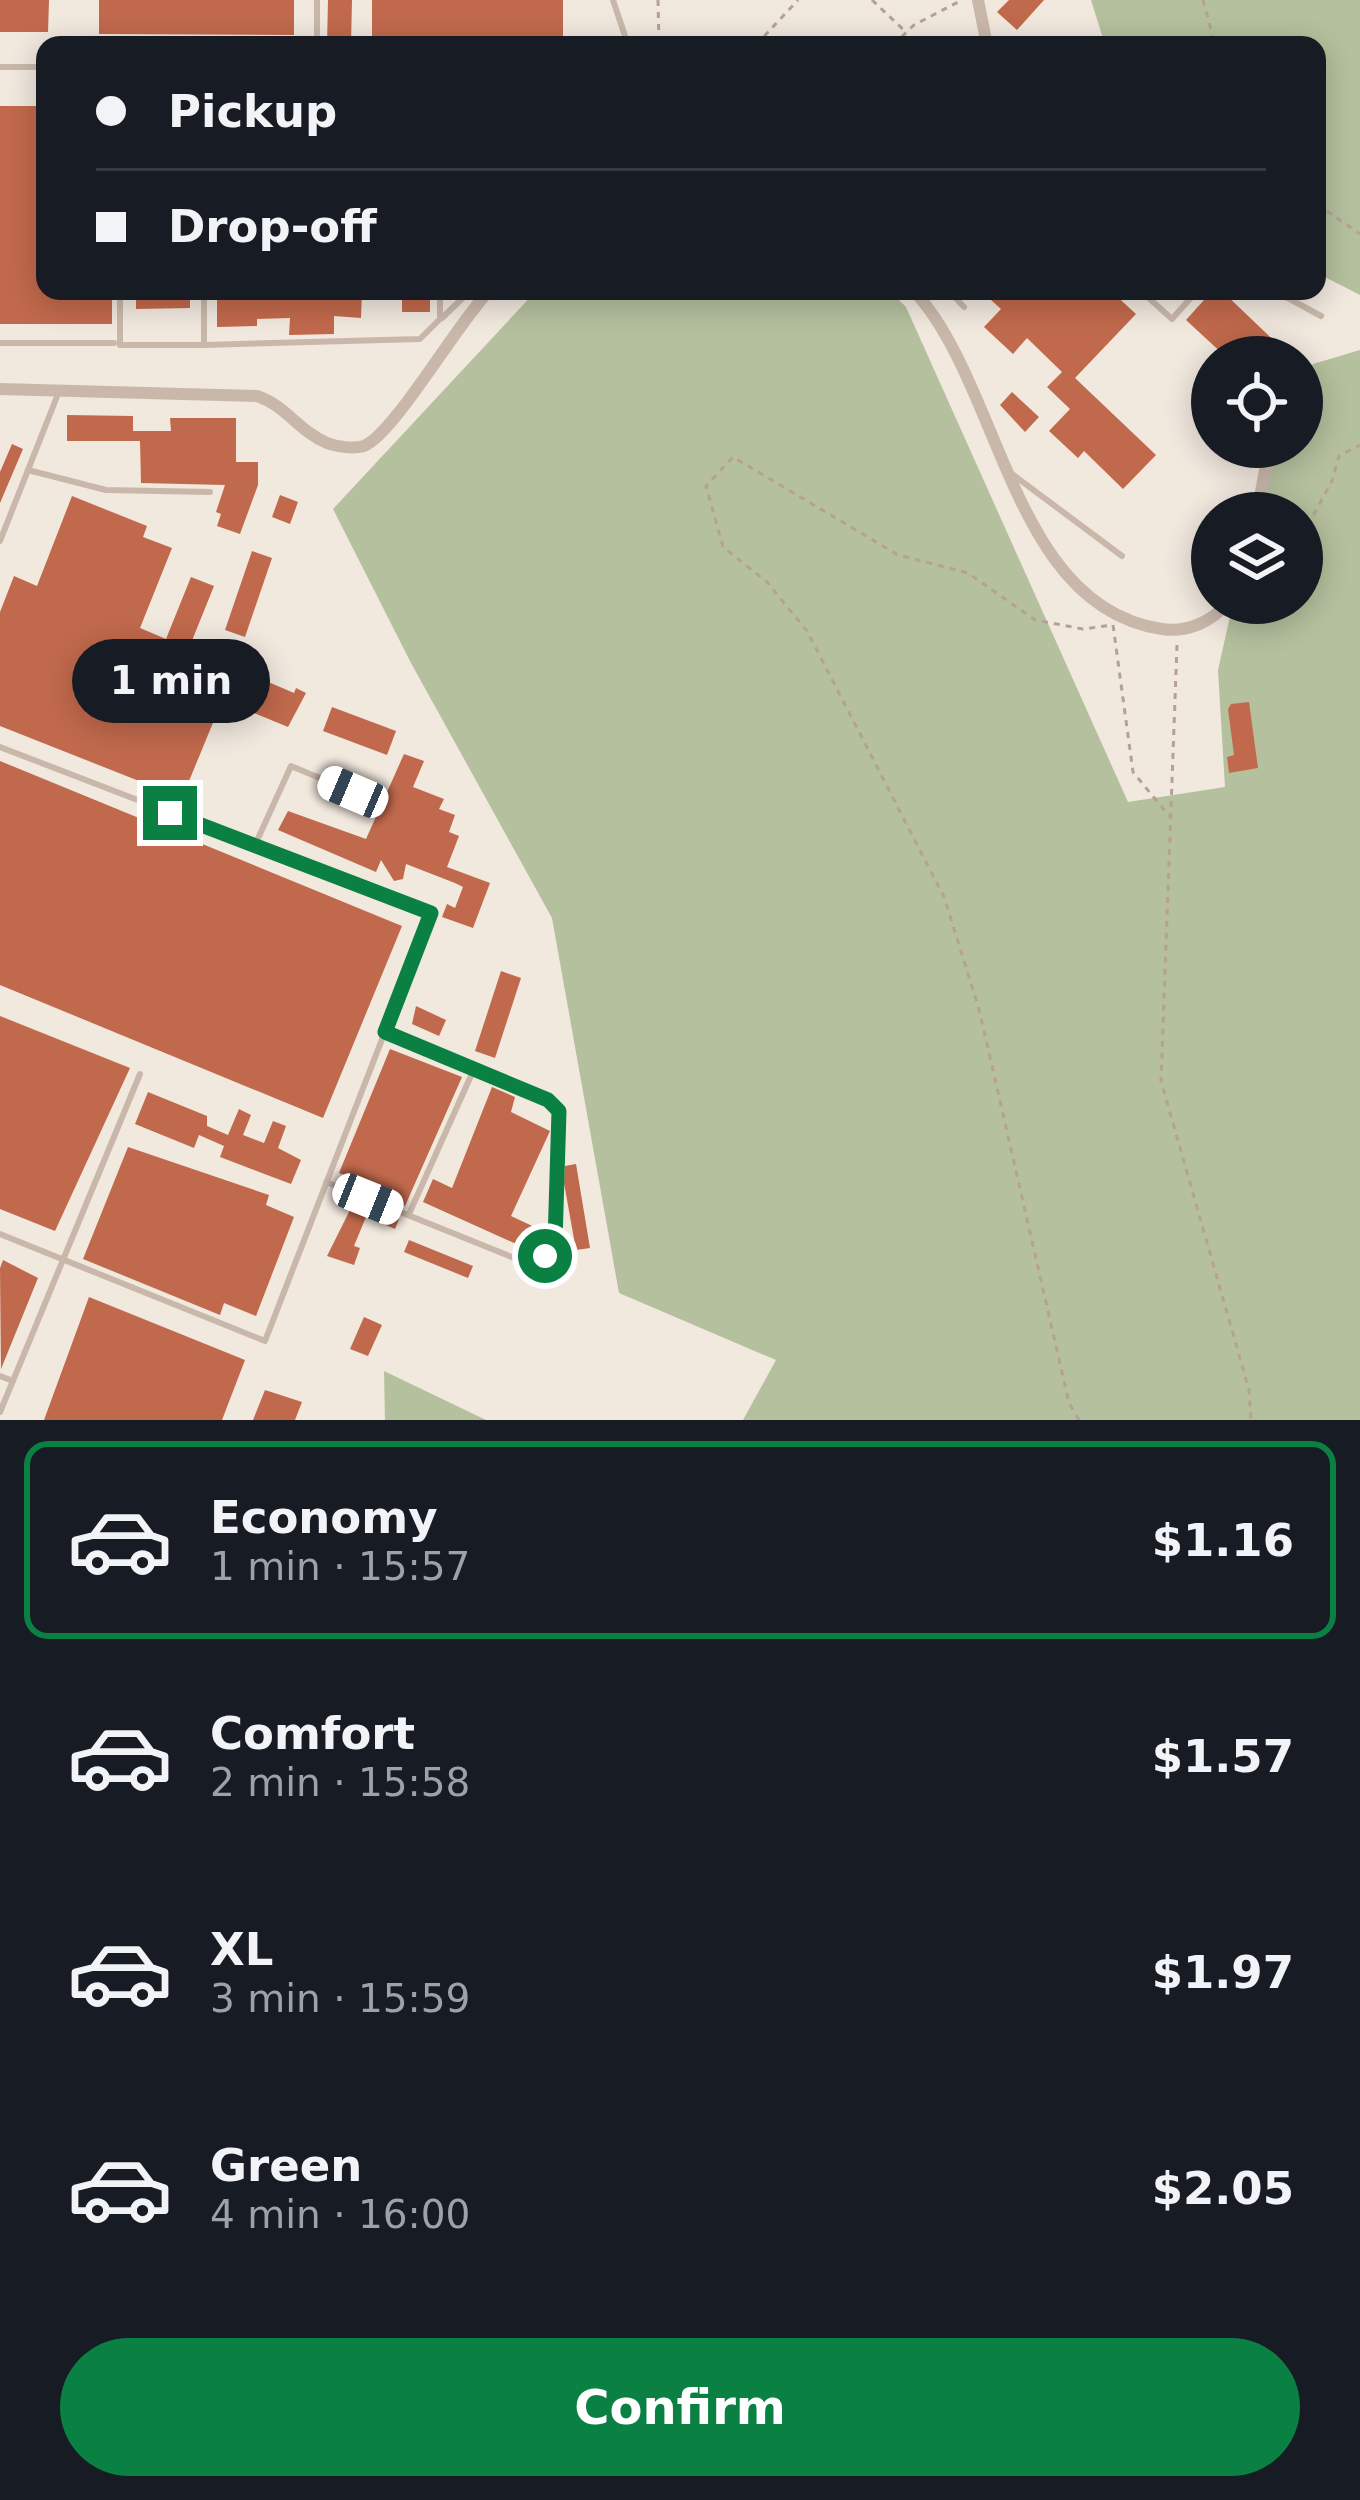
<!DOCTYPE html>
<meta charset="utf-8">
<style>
body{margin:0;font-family:"DejaVu Sans",sans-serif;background:#242831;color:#f1f3f6;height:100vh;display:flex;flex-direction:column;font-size:45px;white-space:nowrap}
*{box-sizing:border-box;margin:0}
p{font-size:39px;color:#9ea1a6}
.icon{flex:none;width:66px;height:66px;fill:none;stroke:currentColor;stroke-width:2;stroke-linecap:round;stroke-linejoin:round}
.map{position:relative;height:1420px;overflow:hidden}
.panel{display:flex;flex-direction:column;background:#171b24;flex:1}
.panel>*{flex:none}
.hud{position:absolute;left:36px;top:36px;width:1290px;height:264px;border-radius:24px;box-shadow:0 6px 30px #0003;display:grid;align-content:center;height:264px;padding:0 60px;background:#171b24}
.fabs{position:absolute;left:1191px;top:336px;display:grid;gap:24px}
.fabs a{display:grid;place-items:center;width:132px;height:132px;border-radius:50%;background:#171b24;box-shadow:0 6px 30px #0003;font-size:60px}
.end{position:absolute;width:54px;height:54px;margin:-27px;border:15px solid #0b8043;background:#fff;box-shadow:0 0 0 6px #fff}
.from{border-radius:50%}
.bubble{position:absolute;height:84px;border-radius:42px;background:#171b24;box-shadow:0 6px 30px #0003;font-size:39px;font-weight:800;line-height:84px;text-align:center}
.car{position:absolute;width:36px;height:72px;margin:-36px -18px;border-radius:15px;box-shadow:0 0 9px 3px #0007;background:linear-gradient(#fff 24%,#345 0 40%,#fff 0 76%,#345 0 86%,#fff 0)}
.hud b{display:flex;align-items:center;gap:42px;height:114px;font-size:45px}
.hud b+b{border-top:3px solid #363941}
.hud i{width:30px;height:30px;background:#f1f3f6}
ul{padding:21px 0 0;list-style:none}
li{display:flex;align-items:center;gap:36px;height:198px;margin:0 24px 18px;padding:0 36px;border:6px solid transparent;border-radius:24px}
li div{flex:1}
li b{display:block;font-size:45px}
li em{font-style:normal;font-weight:800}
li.selected{border-color:#0b8043}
li>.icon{width:108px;height:108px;stroke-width:1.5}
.button{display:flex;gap:24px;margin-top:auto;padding:24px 60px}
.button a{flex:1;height:138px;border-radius:72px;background:#0b8043;color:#fff;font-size:48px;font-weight:800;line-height:138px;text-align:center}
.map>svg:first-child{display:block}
.green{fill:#b5c09e}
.building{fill:#c1694c}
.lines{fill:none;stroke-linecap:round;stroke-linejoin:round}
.path{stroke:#b5a294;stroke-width:3;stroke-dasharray:6 6;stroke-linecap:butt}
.service{stroke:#c9b8aa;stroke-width:6}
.minor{stroke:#c9b8aa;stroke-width:12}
.route{stroke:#0b8043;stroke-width:15}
</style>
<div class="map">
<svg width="1360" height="1420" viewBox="0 0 1360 1420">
<rect width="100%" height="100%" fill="#f1e8de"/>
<!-- green -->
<g class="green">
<polygon points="1091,0 1360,0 1360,295 1317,273 1317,45 1105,45"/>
<polygon points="536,291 890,291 906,307 1128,802 1225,787 1218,670 1233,603 1302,603 1302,513 1253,513 1273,447 1302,447 1302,388 1313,364 1360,350 1360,1420 743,1420 776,1360 619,1293 552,918 411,663 333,509"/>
<polygon points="384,1371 486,1420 385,1420"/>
</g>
<!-- building -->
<g class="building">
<polygon points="0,0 49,0 48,32 0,32"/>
<polygon points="99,0 294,0 294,35 99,34"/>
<polygon points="328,0 352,0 351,45 327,45"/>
<polygon points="372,0 563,0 563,36 372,37"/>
<polygon points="1009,0 1044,0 1017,30 997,12"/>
<polygon points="0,106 45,106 45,291 112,291 112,324 0,324"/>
<polygon points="136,291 190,291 190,308 136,309"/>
<polygon points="217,291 362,291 361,318 334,316 334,334 289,335 290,318 257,319 257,326 217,327"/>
<rect x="402" y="291" width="28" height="21"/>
<polygon points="981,291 1111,291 1136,314 1075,378 1156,455 1123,489 1084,451 1078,458 1049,431 1070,409 1047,387 1062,372 1027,338 1013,354 984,327 1001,309"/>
<polygon points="1212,291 1222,291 1291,357 1226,357 1186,320"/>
<polygon points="1012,392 1039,417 1025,432 1000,405"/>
<polygon points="67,415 133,416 133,431 171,431 170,418 236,418 236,462 258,462 258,485 240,534 217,526 221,514 216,512 225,485 141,483 140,441 67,441"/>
<polygon points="12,444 23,449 0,503 0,472"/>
<polygon points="280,495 298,502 290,524 272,517"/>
<polygon points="72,496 147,526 143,537 172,548 140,628 166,639 191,577 214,586 189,648 236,667 182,798 0,726 0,612 14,576 37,586"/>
<polygon points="1212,519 1212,542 1204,555 1194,548"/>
<polygon points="252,551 272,558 245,637 225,630"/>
<polygon points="266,681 294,693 296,688 306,693 288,727 242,708 249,691 260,696"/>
<polygon points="1249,702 1258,768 1229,773 1227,757 1234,755 1228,709 1231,704"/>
<polygon points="332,707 396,731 387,755 323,731"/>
<polygon points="404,754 424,761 413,787 444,799 439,809 455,815 449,832 459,836 447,867 490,883 473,928 442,917 447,904 455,908 463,887 455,883 406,864 403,879 394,881 381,860 376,872 278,830 288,811 366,839"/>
<polygon points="0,761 402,926 323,1118 0,985"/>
<polygon points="501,971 521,978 495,1058 475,1051"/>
<polygon points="416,1006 446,1020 439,1036 412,1024"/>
<polygon points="0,1016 130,1068 55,1231 0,1209"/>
<polygon points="390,1049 462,1077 405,1206 353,1185 355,1179 339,1173"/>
<polygon points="492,1087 515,1097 511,1112 550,1131 511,1216 543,1231 534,1252 423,1202 433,1179 452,1188"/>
<polygon points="148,1092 207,1116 207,1126 228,1135 239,1109 251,1115 243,1135 264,1143 273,1121 286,1126 278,1148 301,1160 291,1184 220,1157 224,1146 199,1135 194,1148 135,1124"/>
<polygon points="128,1147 269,1195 266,1205 294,1217 256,1316 224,1303 220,1315 83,1259"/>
<polygon points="576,1164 590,1248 576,1250 564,1183 565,1166"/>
<polygon points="347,1199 399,1219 395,1229 366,1217 354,1246 360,1248 354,1265 327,1256 350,1210 343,1207"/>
<polygon points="409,1240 473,1266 468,1278 404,1252"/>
<polygon points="3,1260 38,1278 1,1369 0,1268"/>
<polygon points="89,1297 245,1360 222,1420 44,1420"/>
<polygon points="364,1317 382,1325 368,1356 350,1349"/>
<polygon points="265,1390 302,1402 295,1420 253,1420"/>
</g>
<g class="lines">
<!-- path -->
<g class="path">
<polyline points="658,0 659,45"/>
<polyline points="872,0 906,32"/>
<polyline points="1203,0 1215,45"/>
<polyline points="756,45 798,0"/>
<polyline points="893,45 914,25 962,0"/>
<polyline points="1317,204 1360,234"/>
<polyline points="1302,536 1332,481 1339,456 1360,445"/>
<polyline points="1177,645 1161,1081 1249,1390 1251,1420"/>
<polyline points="1079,1420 1069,1403 979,1009 944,897 807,631 767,582 723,547 706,486 733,457 898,555 968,573 1035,620 1083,629 1113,625 1133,772 1170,817"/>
</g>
<!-- service -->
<g class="service">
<polyline points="613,0 628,45"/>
<polyline points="317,45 317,0"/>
<polyline points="0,67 45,67"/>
<polyline points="120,291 120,345 204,345 204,291"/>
<polyline points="949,291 964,307"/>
<polyline points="1141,291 1172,319 1197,291"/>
<polyline points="1275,291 1321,316"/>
<polyline points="442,318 470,291"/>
<polyline points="0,343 114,343"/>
<polyline points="204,345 420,339 440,319 440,291"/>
<polyline points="28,470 106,490 210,492"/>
<polyline points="1012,474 1122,556"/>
<polyline points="0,541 58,394"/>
<polyline points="0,747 431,913 265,1341 0,1234"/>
<polyline points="255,845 291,766 353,792"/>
<polyline points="326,1182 524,1262 539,1260 553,1247 561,1116 555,1107 385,1032"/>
<polyline points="409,1214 474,1069"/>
<polyline points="0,1376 13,1381"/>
<polyline points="0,1412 140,1074"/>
</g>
<!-- minor -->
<g class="minor">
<polyline points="978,0 987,45"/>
<path d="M914,291C1002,386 1011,607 1162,629C1186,633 1212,622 1227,603"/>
<path d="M0,389L257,396C285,405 300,432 327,443C337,447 354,449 364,446C394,434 458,322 489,291"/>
<polyline points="1302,392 1308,379"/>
<polyline points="1257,513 1265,470 1276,447"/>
</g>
</g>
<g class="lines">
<!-- route -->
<polyline class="route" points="170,813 431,913 385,1032 548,1100 559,1111 555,1242 545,1256"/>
</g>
</svg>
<div class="fabs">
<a><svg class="icon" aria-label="locate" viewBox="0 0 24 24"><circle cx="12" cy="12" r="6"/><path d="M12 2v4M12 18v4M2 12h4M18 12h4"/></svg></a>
<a><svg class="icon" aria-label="layers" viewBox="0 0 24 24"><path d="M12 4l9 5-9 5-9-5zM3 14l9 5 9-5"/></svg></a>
</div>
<i class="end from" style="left:545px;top:1256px"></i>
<i class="end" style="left:170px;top:813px"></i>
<div class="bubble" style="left:72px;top:639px;width:198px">1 min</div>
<i class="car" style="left:353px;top:792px;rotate:293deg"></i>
<i class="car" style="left:368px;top:1199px;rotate:112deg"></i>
<div class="hud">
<b><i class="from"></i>Pickup</b>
<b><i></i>Drop-off</b>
</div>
</div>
<section class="panel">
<ul>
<li class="selected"><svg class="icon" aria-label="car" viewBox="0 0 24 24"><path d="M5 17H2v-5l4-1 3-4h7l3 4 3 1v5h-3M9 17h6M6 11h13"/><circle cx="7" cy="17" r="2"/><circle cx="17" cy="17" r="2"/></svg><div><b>Economy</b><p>1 min · 15:57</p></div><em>$1.16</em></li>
<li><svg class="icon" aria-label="car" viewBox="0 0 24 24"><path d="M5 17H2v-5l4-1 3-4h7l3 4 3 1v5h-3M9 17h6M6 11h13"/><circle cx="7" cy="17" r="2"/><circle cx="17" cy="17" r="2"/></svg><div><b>Comfort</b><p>2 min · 15:58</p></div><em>$1.57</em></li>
<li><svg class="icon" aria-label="car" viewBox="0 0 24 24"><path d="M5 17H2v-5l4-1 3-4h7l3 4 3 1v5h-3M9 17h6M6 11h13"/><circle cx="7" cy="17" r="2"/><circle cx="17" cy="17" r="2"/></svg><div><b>XL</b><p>3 min · 15:59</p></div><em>$1.97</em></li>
<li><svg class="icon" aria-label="car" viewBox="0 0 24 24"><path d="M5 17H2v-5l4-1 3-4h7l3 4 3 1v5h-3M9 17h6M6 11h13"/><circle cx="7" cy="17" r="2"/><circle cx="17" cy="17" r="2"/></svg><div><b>Green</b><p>4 min · 16:00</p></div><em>$2.05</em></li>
</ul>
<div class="button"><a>Confirm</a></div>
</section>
